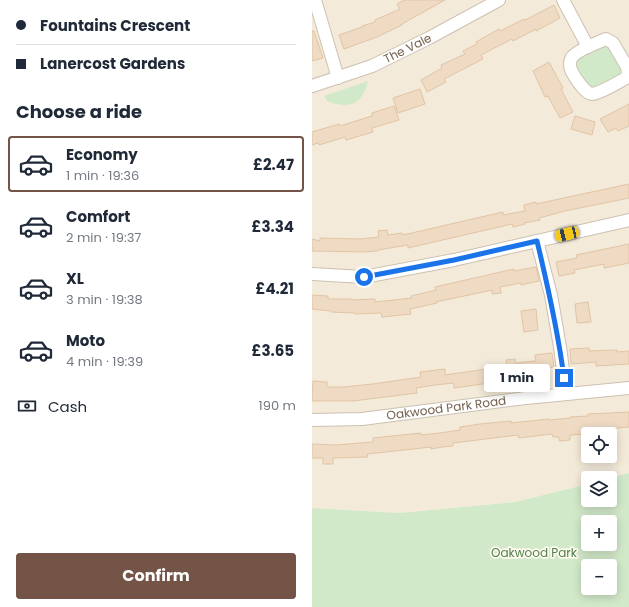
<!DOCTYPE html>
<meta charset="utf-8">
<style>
body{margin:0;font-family:Poppins,sans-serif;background:#f6f6f7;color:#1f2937;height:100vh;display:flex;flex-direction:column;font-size:15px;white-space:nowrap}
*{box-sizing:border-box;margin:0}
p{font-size:13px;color:#747a83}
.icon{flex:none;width:22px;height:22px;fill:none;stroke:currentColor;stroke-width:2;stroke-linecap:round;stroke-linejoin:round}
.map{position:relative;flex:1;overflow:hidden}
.drawer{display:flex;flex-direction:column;background:#fff;width:312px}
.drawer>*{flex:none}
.hud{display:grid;align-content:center;height:88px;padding:0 16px;background:#fff}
.buttons{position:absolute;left:269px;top:427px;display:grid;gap:8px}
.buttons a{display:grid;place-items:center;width:36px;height:36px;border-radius:4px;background:#fff;box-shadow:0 2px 10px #0003;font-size:20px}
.end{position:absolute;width:18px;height:18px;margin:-9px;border:5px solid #1a73e8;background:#fff;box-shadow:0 0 0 2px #fff}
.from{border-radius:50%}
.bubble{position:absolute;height:28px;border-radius:4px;background:#fff;box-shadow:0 2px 10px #0003;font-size:13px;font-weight:700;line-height:28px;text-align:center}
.car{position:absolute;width:12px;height:24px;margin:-12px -6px;border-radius:5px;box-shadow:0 0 3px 1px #0007;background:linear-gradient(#f5c518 24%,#345 0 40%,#f5c518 0 76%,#345 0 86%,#f5c518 0)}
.hud b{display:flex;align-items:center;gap:14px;height:38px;font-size:15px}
.hud b+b{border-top:1px solid #e0e1e3}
.hud i{width:10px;height:10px;background:#1f2937}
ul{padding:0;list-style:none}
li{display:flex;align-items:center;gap:12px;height:56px;margin:0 8px 6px;padding:0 8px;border:2px solid transparent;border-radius:4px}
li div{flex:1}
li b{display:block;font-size:15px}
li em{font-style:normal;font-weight:700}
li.current{border-color:#745446}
li>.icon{width:36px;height:36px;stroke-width:1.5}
h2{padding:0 16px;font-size:18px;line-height:48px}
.pay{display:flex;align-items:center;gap:10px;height:44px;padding:0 16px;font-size:15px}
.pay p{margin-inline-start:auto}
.primary-button{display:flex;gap:8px;margin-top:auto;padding:8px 16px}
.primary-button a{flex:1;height:46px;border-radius:4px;background:#745446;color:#fff;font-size:16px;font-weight:700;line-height:46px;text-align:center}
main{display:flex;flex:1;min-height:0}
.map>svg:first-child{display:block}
.residential{fill:#f3ead9;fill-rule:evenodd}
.green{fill:#d2e9c9;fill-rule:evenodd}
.building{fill:#efdbc4;stroke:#e1c4a5}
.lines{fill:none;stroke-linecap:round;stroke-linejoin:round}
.minor-casing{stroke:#cdc1b1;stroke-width:14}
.minor{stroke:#fff;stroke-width:12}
.route{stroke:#1a73e8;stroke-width:5}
.labels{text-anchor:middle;stroke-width:3.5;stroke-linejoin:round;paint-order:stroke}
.street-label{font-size:12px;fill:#75624f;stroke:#fefbf1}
.park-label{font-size:12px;fill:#537f4a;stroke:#fefbf1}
</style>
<main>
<section class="drawer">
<div class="hud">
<b><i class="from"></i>Fountains Crescent</b>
<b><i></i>Lanercost Gardens</b>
</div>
<h2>Choose a ride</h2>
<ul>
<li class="current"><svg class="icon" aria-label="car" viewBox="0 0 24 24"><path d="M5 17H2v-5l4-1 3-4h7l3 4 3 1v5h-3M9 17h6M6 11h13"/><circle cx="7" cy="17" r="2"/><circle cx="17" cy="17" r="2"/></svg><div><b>Economy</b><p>1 min · 19:36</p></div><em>£2.47</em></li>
<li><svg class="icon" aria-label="car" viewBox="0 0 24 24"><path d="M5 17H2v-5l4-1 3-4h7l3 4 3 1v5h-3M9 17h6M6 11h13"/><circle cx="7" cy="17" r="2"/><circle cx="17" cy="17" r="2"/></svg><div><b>Comfort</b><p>2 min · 19:37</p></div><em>£3.34</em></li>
<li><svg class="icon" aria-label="car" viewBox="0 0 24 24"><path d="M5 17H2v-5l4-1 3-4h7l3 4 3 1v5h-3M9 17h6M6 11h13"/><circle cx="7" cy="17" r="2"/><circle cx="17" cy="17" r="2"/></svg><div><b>XL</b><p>3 min · 19:38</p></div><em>£4.21</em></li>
<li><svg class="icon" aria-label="car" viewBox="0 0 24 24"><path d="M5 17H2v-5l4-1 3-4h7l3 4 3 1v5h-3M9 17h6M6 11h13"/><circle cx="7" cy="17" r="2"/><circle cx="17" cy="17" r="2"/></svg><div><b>Moto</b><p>4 min · 19:39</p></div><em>£3.65</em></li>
</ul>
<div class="pay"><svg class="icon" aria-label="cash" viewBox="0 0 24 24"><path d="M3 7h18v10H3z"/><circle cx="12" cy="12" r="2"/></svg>Cash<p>190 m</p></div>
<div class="primary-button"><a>Confirm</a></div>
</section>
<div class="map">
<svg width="317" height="607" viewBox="0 0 317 607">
<rect width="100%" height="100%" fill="#fbf7ea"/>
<!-- residential -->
<path class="residential" d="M0,0H317V473L298,478H276V484L203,502L87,513L0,508ZM276,434H298V456H276Z"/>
<!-- green -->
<g class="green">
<polygon points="289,45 298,46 311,68 309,76 285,89 275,87 263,68 264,60"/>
<path d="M56,81C51,104 37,110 15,101L12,96Z"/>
<path d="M317,473V607H0V508L87,513L203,502L276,484V500H298V478ZM276,522H298V544H276ZM276,566H298V588H276Z"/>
</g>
<!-- building -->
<g class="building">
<polygon points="92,0 133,0 90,24 90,25 65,37 32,49 27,35 50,27 50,26 63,22 63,20 88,9 85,4"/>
<polygon points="242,5 248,18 224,31 224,29 201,41 200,39 169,55 171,59 132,79 134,82 115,92 109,80 130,68 129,65 153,54 151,51 165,44 164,42 187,29 188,31 212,19 213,20"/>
<polygon points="0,31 2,31 11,58 0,61"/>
<polygon points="237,62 251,88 249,89 261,112 248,118 236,96 233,97 221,71"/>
<polygon points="108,89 113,104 86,113 81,98"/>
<polygon points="317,104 317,126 306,131 304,128 296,132 288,119"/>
<polygon points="82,106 87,120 60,128 61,132 34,140 33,137 7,145 6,143 0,145 0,132 27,124 28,126 60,116 60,113"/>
<polygon points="263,116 283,122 280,135 259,129"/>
<polygon points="317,184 317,198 253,211 227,218 228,220 212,223 213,224 201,227 200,224 96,248 96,245 66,250 66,251 51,252 0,251 0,239 8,241 8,238 48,239 67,237 66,231 75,230 76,235 90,233 91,235 191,212 191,215 213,211 212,205 224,202 224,204"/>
<polygon points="317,244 317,263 292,268 292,264 262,270 263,273 247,276 244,262 265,258 264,255"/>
<polygon points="224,267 227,281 209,285 209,283 188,287 189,293 180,294 180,290 124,302 125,303 98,309 99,314 70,317 69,313 43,314 43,313 19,312 19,311 0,309 0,295 16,296 16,299 39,299 39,300 63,299 63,302 100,298 99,296 124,290 123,287 202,269 202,271"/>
<polygon points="276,302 279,322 265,323 263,304"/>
<polygon points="224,309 226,330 212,332 209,311"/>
<polygon points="277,348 277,351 305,350 305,352 317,351 317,364 284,366 284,362 259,364 258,349"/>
<polygon points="240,353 242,367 220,370 220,375 192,379 192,381 142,388 142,383 123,385 104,388 105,393 41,401 0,401 1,381 15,382 15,387 32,387 61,384 109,377 108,372 133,369 133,375 195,366 194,360 203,359 203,363 224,361 223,355"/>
<polygon points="317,412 317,427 275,431 275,434 258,435 258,440 247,441 247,437 241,437 240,434 207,438 206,435 141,443 141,446 130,447 119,449 119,447 55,454 56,457 21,458 21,464 11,464 11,458 0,458 0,444 24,445 61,442 61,438 109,433 109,435 128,433 148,430 148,427 168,424 199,421 199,423 237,419 237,420 258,418 258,417 276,416 276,414"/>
</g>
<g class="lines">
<defs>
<g id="minor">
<polyline points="3,0 26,78"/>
<polyline points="251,0 276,47"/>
<path d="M294,39L301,43L315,67L316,73L314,78C305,83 289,93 280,94C273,94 258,72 258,65C257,63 259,59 260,57C267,49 285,43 294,39Z"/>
<path id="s1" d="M0,86L60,66L117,38L187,0"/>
<polyline points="225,241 239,295 248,347 254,393"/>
<polyline points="0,274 52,277 142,260 317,220"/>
<path id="s2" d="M0,420L50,419L214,398L317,388"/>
</g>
</defs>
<!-- minor casing -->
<use href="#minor" class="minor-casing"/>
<!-- minor -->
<use href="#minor" class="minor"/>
</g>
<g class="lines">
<!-- route -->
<path class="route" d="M52,277L142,260L225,241C236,287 246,331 252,378"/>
</g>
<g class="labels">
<!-- street labels -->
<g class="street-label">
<text dy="4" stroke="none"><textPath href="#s1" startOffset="103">The Vale</textPath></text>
<text dy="4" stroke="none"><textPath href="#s2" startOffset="135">Oakwood Park Road</textPath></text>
</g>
<!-- park labels -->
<g class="park-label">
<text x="222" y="557">Oakwood Park</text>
</g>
</g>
</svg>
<div class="buttons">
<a><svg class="icon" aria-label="locate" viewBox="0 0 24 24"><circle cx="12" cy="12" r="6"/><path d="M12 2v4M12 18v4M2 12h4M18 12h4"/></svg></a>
<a><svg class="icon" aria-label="layers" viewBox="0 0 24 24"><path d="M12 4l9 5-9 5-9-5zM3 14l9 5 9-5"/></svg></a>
<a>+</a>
<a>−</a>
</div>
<i class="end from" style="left:52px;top:277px"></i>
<i class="end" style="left:252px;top:378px"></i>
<div class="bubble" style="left:172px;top:364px;width:66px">1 min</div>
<i class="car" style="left:255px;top:234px;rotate:257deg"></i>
</div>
</main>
